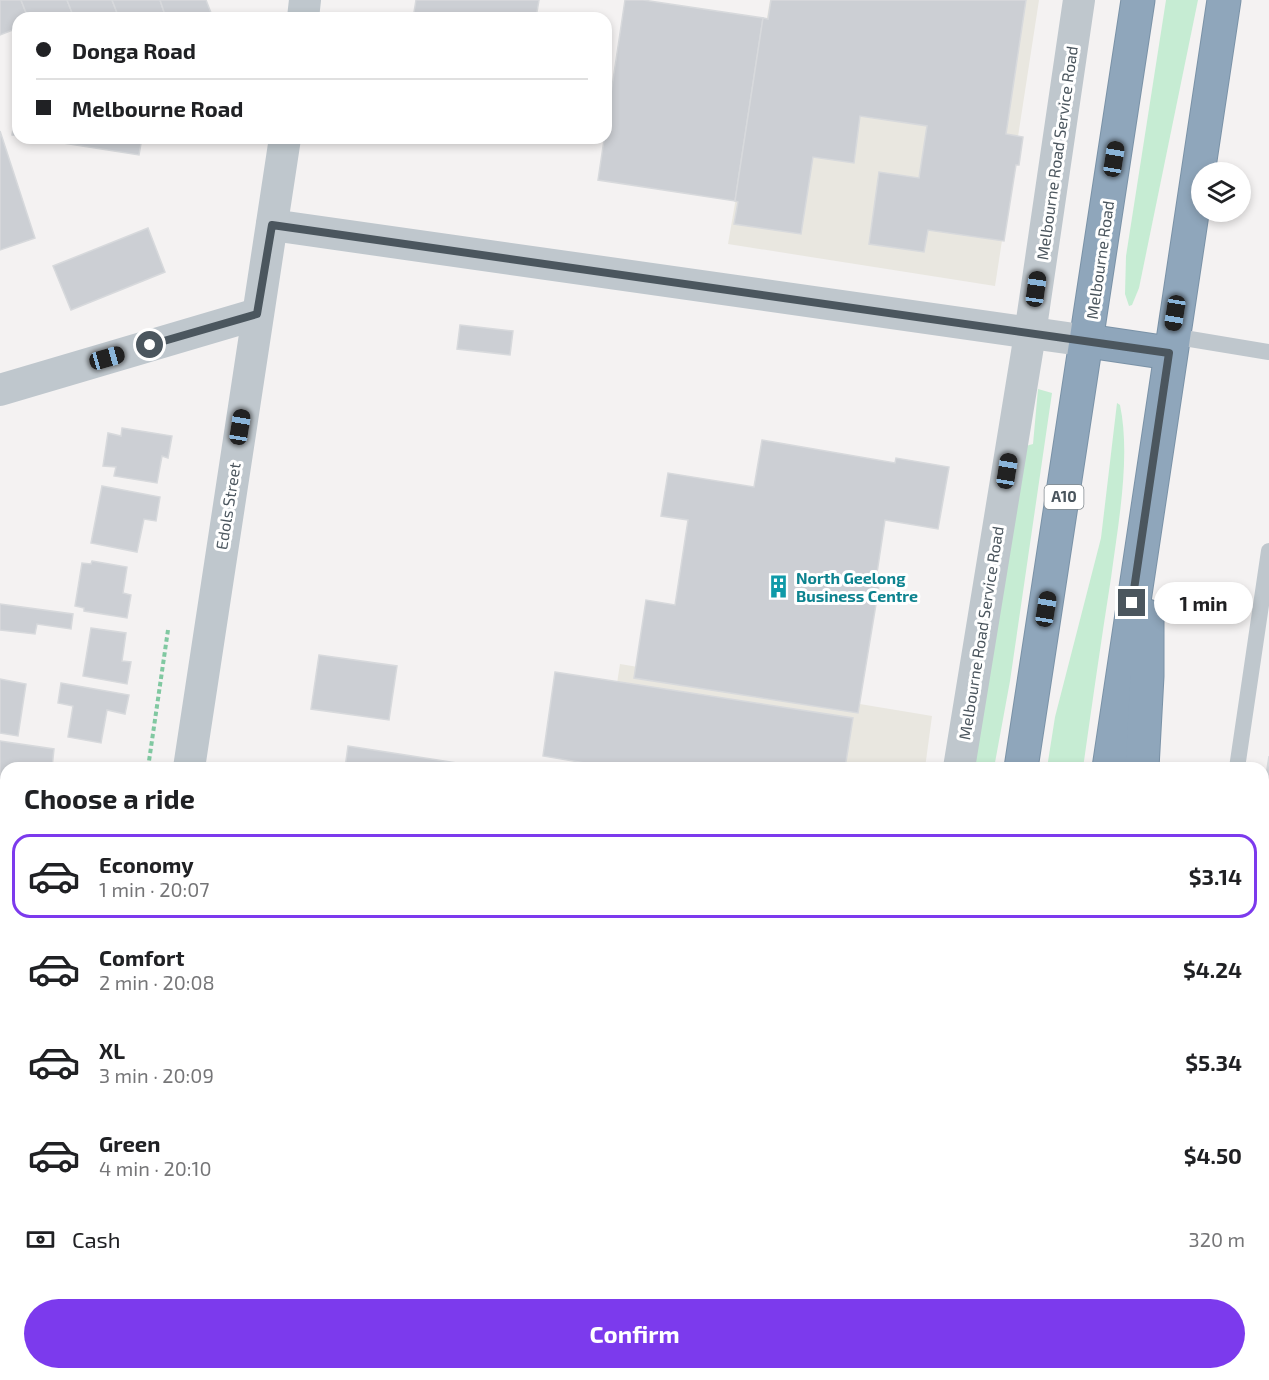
<!DOCTYPE html>
<meta charset="utf-8">
<style>
body{margin:0;font-family:"Exo 2",sans-serif;background:#f2f2f2;color:#202124;height:100vh;display:flex;flex-direction:column;font-size:22px;white-space:nowrap}
*{box-sizing:border-box;margin:0}
p{font-size:20px;color:#757577}
.icon{flex:none;width:33px;height:33px;fill:none;stroke:currentColor;stroke-width:2;stroke-linecap:round;stroke-linejoin:round}
.map{position:relative;flex:1;overflow:hidden}
.panel{position:absolute;left:0px;top:762px;width:1269px;height:618px;display:flex;flex-direction:column;background:#fff;border-radius:18px 18px 0 0;box-shadow:0 3px 9px #0003}
.panel>*{flex:none}
.banner{position:absolute;left:12px;top:12px;width:600px;height:132px;border-radius:18px;box-shadow:0 3px 9px #0003;display:grid;align-content:center;height:132px;padding:0 24px;background:#fff}
.controls{position:absolute;left:1191px;top:162px;display:grid;gap:12px}
.controls a{display:grid;place-items:center;width:60px;height:60px;border-radius:50%;background:#fff;box-shadow:0 3px 9px #0003;font-size:30px}
.end{position:absolute;width:27px;height:27px;margin:-14px;border:8px solid #4b565e;background:#fff;box-shadow:0 0 0 3px #fff}
.from{border-radius:50%}
.bubble{position:absolute;height:42px;border-radius:21px;background:#fff;box-shadow:0 3px 9px #0003;font-size:20px;font-weight:700;line-height:42px;text-align:center}
.car{position:absolute;width:18px;height:36px;margin:-18px -9px;border-radius:8px;box-shadow:0 0 4px 2px #0007;background:linear-gradient(#222 24%,#8ab4d8 0 40%,#222 0 76%,#8ab4d8 0 86%,#222 0)}
.banner b{display:flex;align-items:center;gap:21px;height:57px;font-size:22px}
.banner b+b{border-top:2px solid #e0e0e0}
.banner i{width:15px;height:15px;background:#202124}
ul{padding:0;list-style:none}
li{display:flex;align-items:center;gap:18px;height:84px;margin:0 12px 9px;padding:0 12px;border:3px solid transparent;border-radius:18px}
li div{flex:1}
li b{display:block;font-size:22px}
li em{font-style:normal;font-weight:700}
li.current{border-color:#7c3aed}
li>.icon{width:54px;height:54px;stroke-width:1.5}
h2{padding:0 24px;font-size:27px;line-height:72px}
.pay{display:flex;align-items:center;gap:15px;height:66px;padding:0 24px;font-size:22px}
.pay p{margin-inline-start:auto}
.button{display:flex;gap:12px;margin-top:auto;padding:12px 24px}
.button a{flex:1;height:69px;border-radius:36px;background:#7c3aed;color:#fff;font-size:24px;font-weight:700;line-height:69px;text-align:center}
.map>svg:first-child{display:block}
.commercial{fill:#e9e7e0}
.green{fill:#c6ecd3}
.building{fill:#cccfd4;stroke:#d7d9dc;stroke-width:1.5}
.lines{fill:none;stroke-linecap:round;stroke-linejoin:round}
.highway-casing{stroke:#7a92a7;stroke-width:35}
.path{stroke:#80c8a1;stroke-width:4;stroke-dasharray:4.5 3;stroke-linecap:butt}
.lane{stroke:#bfc7cd;stroke-width:16}
.street{stroke:#bfc7cd;stroke-width:32}
.highway{stroke:#8fa6bb;stroke-width:33}
.route{stroke:#4b565e;stroke-width:8}
.labels{text-anchor:middle;stroke-width:6;stroke-linejoin:round;paint-order:stroke}
.shield{fill:#fff;stroke:#81898e;stroke-width:1.5}
.shield-label{font-size:15px;font-weight:bold;fill:#4b565e}
.street-label{font-size:16px;fill:#4b565e;stroke:#fff}
.culture-label{font-size:16px;font-weight:bold;fill:#0d838f;stroke:#fff;text-anchor:start}
</style>
<div class="map">
<svg width="1269" height="1380" viewBox="0 0 1269 1380">
<rect width="100%" height="100%" fill="#f4f2f2"/>
<!-- commercial -->
<g class="commercial">
<polygon points="770,0 1039,0 995,286 728,244"/>
<polygon points="620,664 932,716 925,768 604,768"/>
<polygon points="507,1374 837,1374 836,1380 506,1380"/>
</g>
<!-- green -->
<g class="green">
<polygon points="1166,0 1198,0 1139,288 1132,305 1129,306 1125,294 1126,256"/>
<polygon points="1038,389 1052,393 1010,681 994,768 974,768 1022,447 1033,444"/>
<path d="M1117,403L1120,405C1131,457 1118,525 1111,578C1101,641 1092,705 1083,768H1047L1055,717L1101,538Z"/>
<polygon points="1263,934 1269,935 1269,1380 1062,1380 1062,1374 1263,1374"/>
</g>
<!-- building -->
<g class="building">
<polygon points="0,0 21,0 28,18 18,18 18,28 0,35"/>
<polygon points="21,0 67,0 74,18 28,18"/>
<polygon points="67,0 112,0 119,18 74,18"/>
<polygon points="112,0 160,0 166,18 119,18"/>
<polygon points="160,0 206,0 213,18 166,18"/>
<polygon points="416,0 539,0 536,18 413,18"/>
<polygon points="625,0 643,0 763,18 735,201 598,180"/>
<polygon points="771,0 1026,0 1006,134 1023,137 1019,165 1016,165 1004,241 928,230 924,252 869,244 879,172 919,178 927,126 860,116 854,163 813,157 801,234 734,224 738,202 735,201 763,18 768,19"/>
<polygon points="18,98 18,136 12,135"/>
<polygon points="0,131 35,238 0,250"/>
<polygon points="31,138 142,138 139,155"/>
<polygon points="148,228 165,272 71,310 53,266"/>
<polygon points="460,325 513,331 510,355 457,349"/>
<polygon points="122,428 172,436 168,458 162,456 157,483 114,476 116,467 103,466 108,433 121,436"/>
<polygon points="762,440 895,463 896,458 949,467 938,529 885,520 877,573 881,574 858,713 634,678 646,600 675,605 688,520 661,516 668,473 754,487"/>
<polygon points="102,486 160,497 156,521 144,519 137,552 91,543"/>
<polygon points="92,561 127,567 123,593 131,595 127,618 84,611 84,608 75,606 82,563 91,564"/>
<polygon points="0,604 73,614 71,629 37,624 35,634 0,630"/>
<polygon points="91,628 126,633 122,661 131,662 127,684 83,676"/>
<polygon points="319,655 397,666 389,720 311,709"/>
<polygon points="555,672 853,718 845,768 615,768 543,756"/>
<polygon points="0,679 26,684 18,736 0,733"/>
<polygon points="61,683 129,695 125,714 107,710 101,743 68,737 73,706 58,703"/>
<polygon points="0,741 54,749 52,768 6,768 6,790 0,789"/>
<polygon points="348,746 489,768 345,768"/>
<polygon points="1269,756 1269,907 1263,906 1263,795"/>
<polygon points="0,850 6,851 6,922 0,921"/>
<polygon points="0,1087 6,1087 6,1155 0,1154"/>
<polygon points="0,1154 6,1155 6,1232 0,1231"/>
<polygon points="0,1249 6,1250 6,1303 0,1302"/>
<polygon points="216,1374 359,1374 358,1380 215,1380"/>
<polygon points="630,1374 760,1374 759,1380 669,1380"/>
</g>
<g class="lines">
<defs>
<g id="highway">
<polyline points="1088,341 1169,353"/>
<polyline points="1021,768 1138,0"/>
<polyline points="1109,768 1224,0"/>
<polyline points="1142,768 1147,676 1147,616"/>
<polyline points="1263,1092 1269,1100"/>
<polyline points="1263,1331 1269,1330"/>
<polyline points="951,1374 951,1380"/>
<polyline points="1032,1374 1032,1380"/>
<polyline points="891,1380 892,1374"/>
<polyline points="1163,1380 1170,1374"/>
</g>
</defs>
<!-- highway casing -->
<use href="#highway" class="highway-casing"/>
<!-- path -->
<g class="path">
<polyline points="148,768 168,630"/>
<polyline points="58,1380 59,1374"/>
</g>
<!-- lane -->
<g class="lane">
<polyline points="1172,336 1269,352"/>
<polyline points="1237,768 1269,551"/>
</g>
<!-- street -->
<g class="street">
<polyline points="303,18 305,0"/>
<polyline points="272,225 1088,341"/>
<polyline points="0,390 257,314"/>
<polyline points="189,768 285,138"/>
<polyline points="959,768 1030,334 1079,0"/>
<polyline points="97,1380 98,1374"/>
<polyline points="868,1380 869,1374"/>
</g>
<!-- highway -->
<use href="#highway" class="highway"/>
</g>
<g class="lines">
<!-- route -->
<polyline class="route" points="150,345 257,314 272,225 1169,353 1132,603"/>
</g>
<!-- icons -->
<defs>
<symbol id="building-bare" viewBox="-9 -9 18 18"><path d="M-4-6H4V6H1V3H-1V6H-4ZM-2.5-4.3h1.7v1.8h-1.7ZM.8-4.3h1.7v1.8H.8ZM-2.5-1h1.7V.8h-1.7ZM.8-1h1.7V.8H.8Z" fill="#0f9aa8" stroke="#fff" stroke-width="2.5" paint-order="stroke"/></symbol>
</defs>
<g fill-rule="evenodd">
<use href="#building-bare" x="762" y="570" width="33" height="33"/>
</g>
<g class="labels">
<!-- shield labels -->
<rect class="shield" x="1044.5" y="485" width="39" height="24" rx="4.5"/>
<g class="shield-label">
<text x="1064" y="502">A10</text>
</g>
<!-- street labels -->
<g class="street-label">
<text transform="translate(1057 153) rotate(-82)" y="6">Melbourne Road Service Road</text>
<text transform="translate(1100 260) rotate(-82)" y="6">Melbourne Road</text>
<text transform="translate(228 506) rotate(-81)" y="6">Edols Street</text>
<text transform="translate(981 633) rotate(-81)" y="6">Melbourne Road Service Road</text>
</g>
<!-- culture labels -->
<g class="culture-label">
<text x="796" y="584">North Geelong<tspan x="796" dy="18">Business Centre</tspan></text>
</g>
</g>
</svg>
<div class="controls">
<a><svg class="icon" aria-label="layers" viewBox="0 0 24 24"><path d="M12 4l9 5-9 5-9-5zM3 14l9 5 9-5"/></svg></a>
</div>
<i class="end from" style="left:150px;top:345px"></i>
<i class="end" style="left:1132px;top:603px"></i>
<div class="bubble" style="left:1154px;top:582px;width:99px">1 min</div>
<i class="car" style="left:1114px;top:159px;rotate:9deg"></i>
<i class="car" style="left:1036px;top:289px;rotate:8deg"></i>
<i class="car" style="left:1175px;top:313px;rotate:189deg"></i>
<i class="car" style="left:107px;top:358px;rotate:74deg"></i>
<i class="car" style="left:240px;top:427px;rotate:9deg"></i>
<i class="car" style="left:1007px;top:471px;rotate:9deg"></i>
<i class="car" style="left:1046px;top:609px;rotate:9deg"></i>
<div class="banner">
<b><i class="from"></i>Donga Road</b>
<b><i></i>Melbourne Road</b>
</div>
<section class="panel">
<h2>Choose a ride</h2>
<ul>
<li class="current"><svg class="icon" aria-label="car" viewBox="0 0 24 24"><path d="M5 17H2v-5l4-1 3-4h7l3 4 3 1v5h-3M9 17h6M6 11h13"/><circle cx="7" cy="17" r="2"/><circle cx="17" cy="17" r="2"/></svg><div><b>Economy</b><p>1 min · 20:07</p></div><em>$3.14</em></li>
<li><svg class="icon" aria-label="car" viewBox="0 0 24 24"><path d="M5 17H2v-5l4-1 3-4h7l3 4 3 1v5h-3M9 17h6M6 11h13"/><circle cx="7" cy="17" r="2"/><circle cx="17" cy="17" r="2"/></svg><div><b>Comfort</b><p>2 min · 20:08</p></div><em>$4.24</em></li>
<li><svg class="icon" aria-label="car" viewBox="0 0 24 24"><path d="M5 17H2v-5l4-1 3-4h7l3 4 3 1v5h-3M9 17h6M6 11h13"/><circle cx="7" cy="17" r="2"/><circle cx="17" cy="17" r="2"/></svg><div><b>XL</b><p>3 min · 20:09</p></div><em>$5.34</em></li>
<li><svg class="icon" aria-label="car" viewBox="0 0 24 24"><path d="M5 17H2v-5l4-1 3-4h7l3 4 3 1v5h-3M9 17h6M6 11h13"/><circle cx="7" cy="17" r="2"/><circle cx="17" cy="17" r="2"/></svg><div><b>Green</b><p>4 min · 20:10</p></div><em>$4.50</em></li>
</ul>
<div class="pay"><svg class="icon" aria-label="cash" viewBox="0 0 24 24"><path d="M3 7h18v10H3z"/><circle cx="12" cy="12" r="2"/></svg>Cash<p>320 m</p></div>
<div class="button"><a>Confirm</a></div>
</section>
</div>
